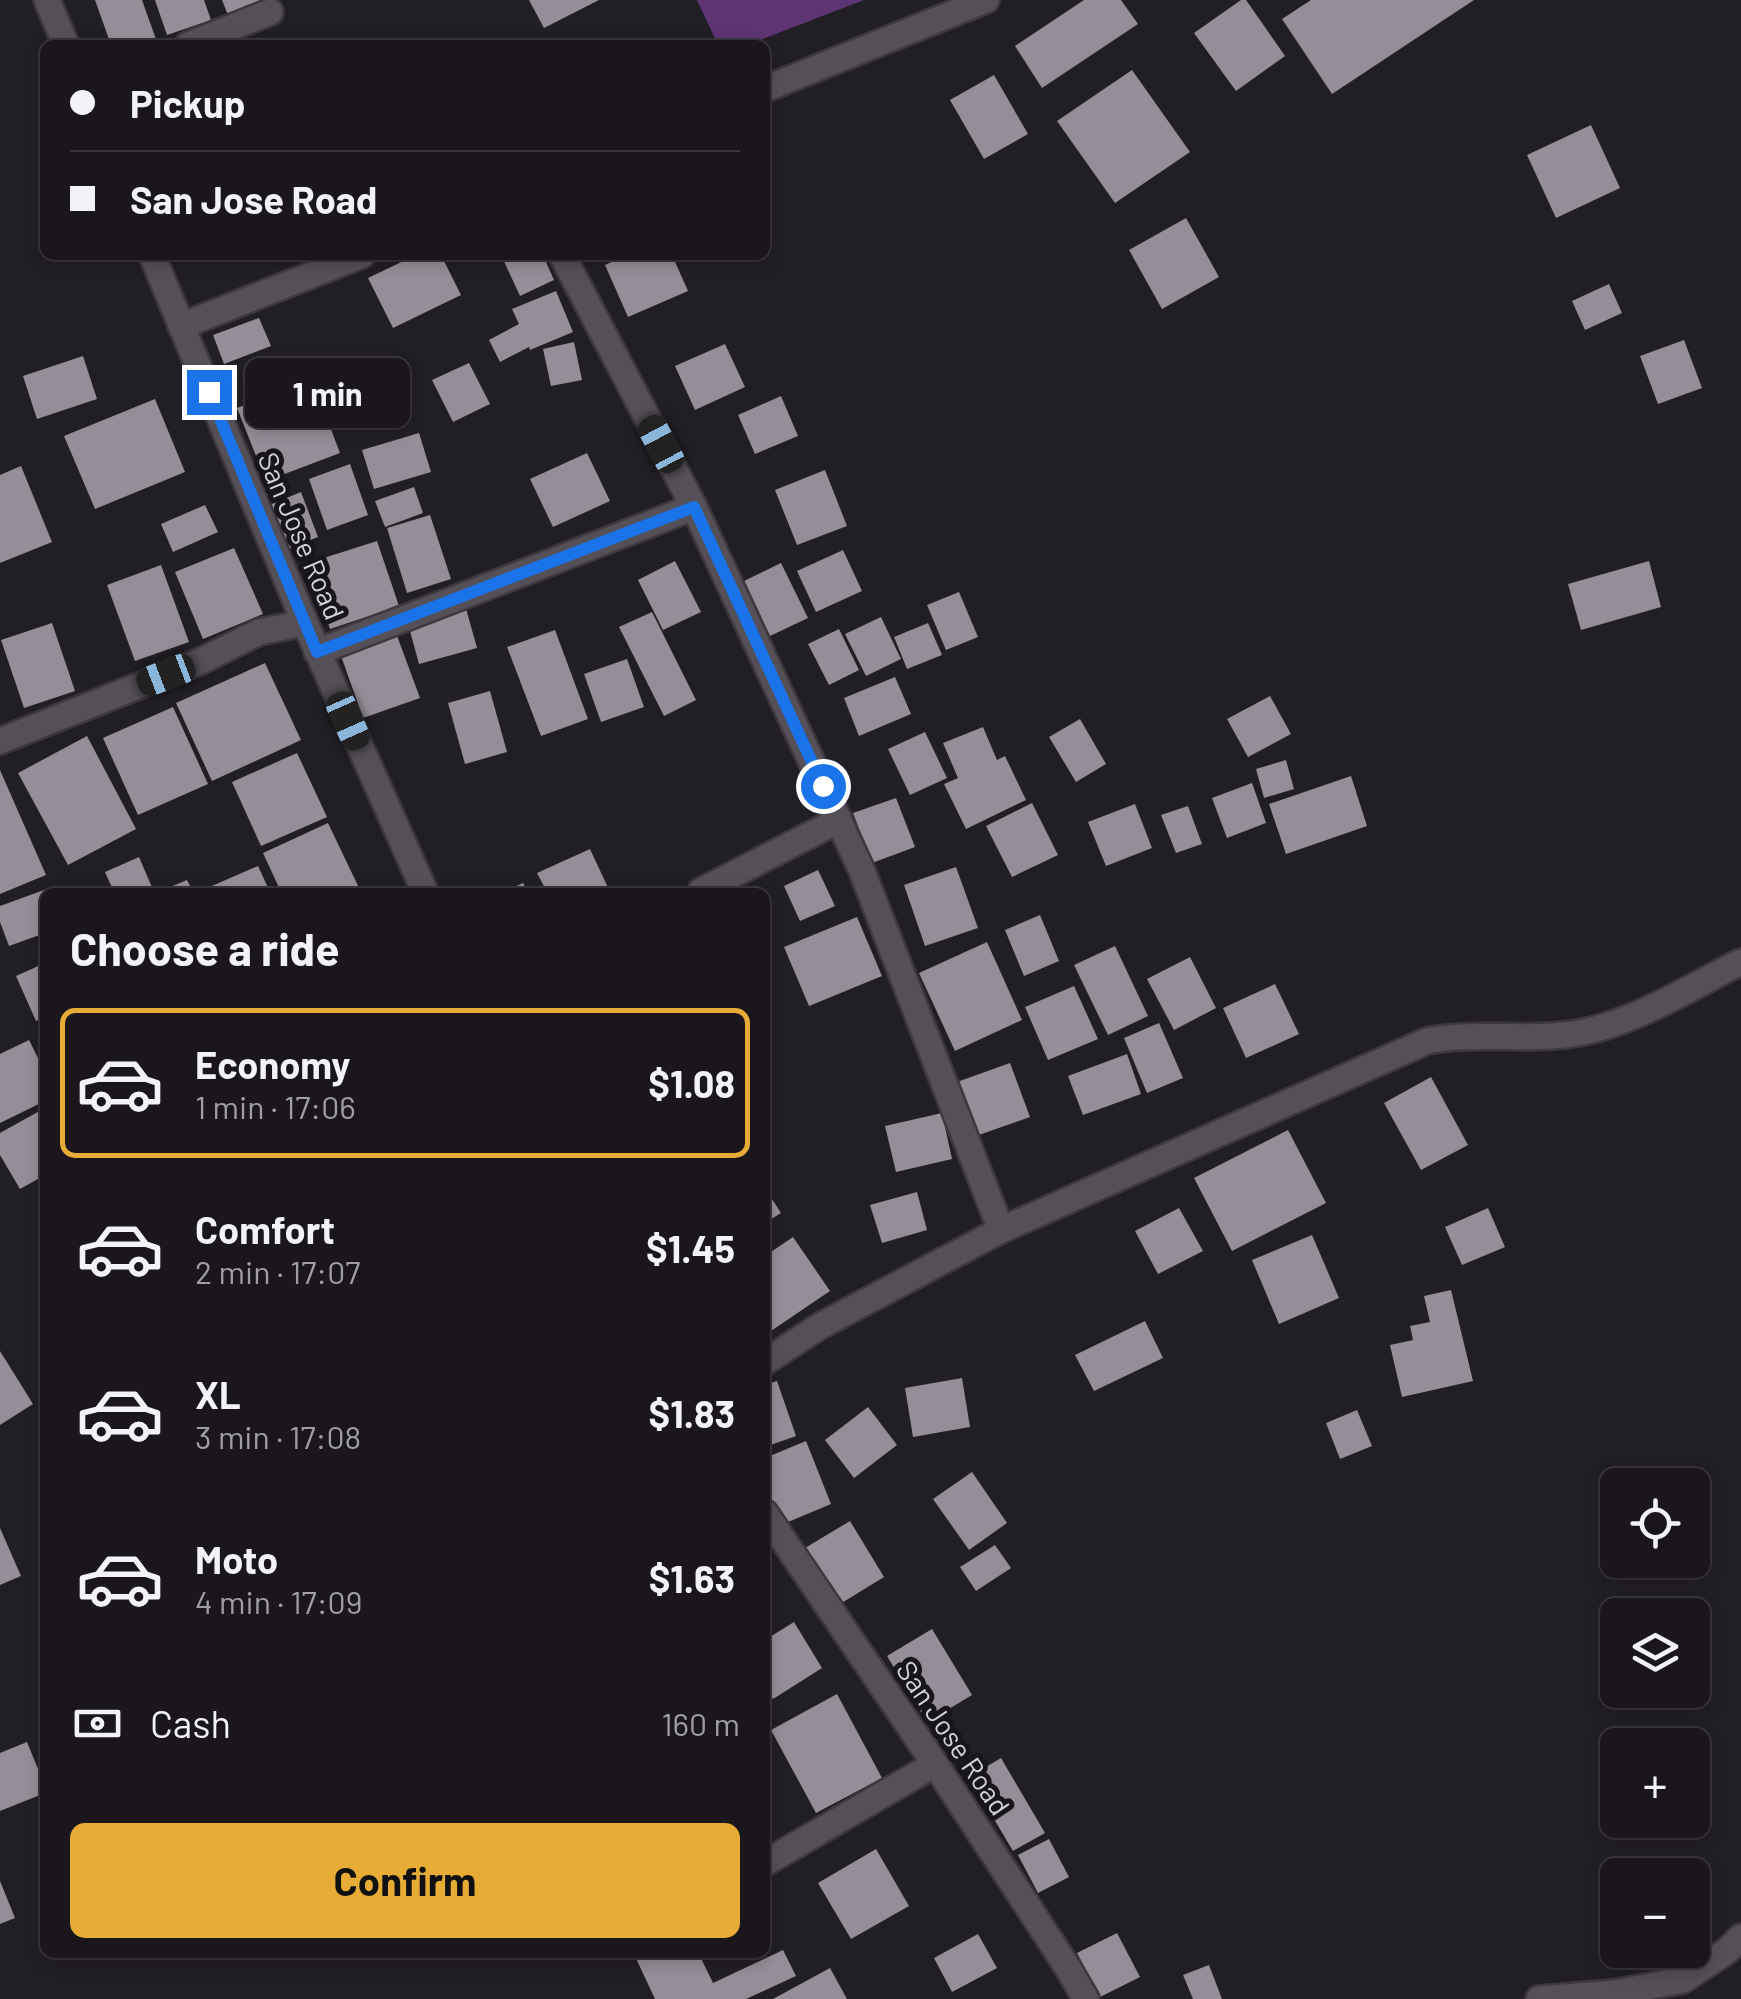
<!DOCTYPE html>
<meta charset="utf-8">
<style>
body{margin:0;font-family:Barlow,sans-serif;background:#272329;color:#f1f3f6;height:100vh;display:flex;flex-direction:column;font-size:38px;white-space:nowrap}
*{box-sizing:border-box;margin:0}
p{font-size:32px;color:#9f9fa3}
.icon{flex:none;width:55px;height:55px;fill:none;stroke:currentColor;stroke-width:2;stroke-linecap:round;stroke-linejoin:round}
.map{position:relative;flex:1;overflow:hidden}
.panel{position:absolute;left:40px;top:888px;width:730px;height:1070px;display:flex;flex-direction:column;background:#1a161c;border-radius:15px;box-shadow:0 5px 15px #0003,0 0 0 2px #38353b}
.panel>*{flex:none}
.guide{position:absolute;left:40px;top:40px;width:730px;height:220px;border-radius:15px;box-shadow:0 5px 15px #0003,0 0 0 2px #38353b;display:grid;align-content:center;height:220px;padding:0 30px;background:#1a161c}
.fabs{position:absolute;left:1600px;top:1468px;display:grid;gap:20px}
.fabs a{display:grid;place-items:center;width:110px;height:110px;border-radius:15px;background:#1a161c;box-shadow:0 5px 15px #0003,0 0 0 2px #38353b;font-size:50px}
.end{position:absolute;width:45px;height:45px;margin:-22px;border:12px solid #1a73e8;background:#fff;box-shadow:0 0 0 5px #fff}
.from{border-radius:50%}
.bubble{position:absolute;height:70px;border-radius:15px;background:#1a161c;box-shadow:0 5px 15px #0003,0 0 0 2px #38353b;font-size:32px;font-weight:700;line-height:70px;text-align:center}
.car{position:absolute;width:30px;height:60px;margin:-30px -15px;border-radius:12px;box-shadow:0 0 8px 2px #0007;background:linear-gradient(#222 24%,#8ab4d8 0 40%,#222 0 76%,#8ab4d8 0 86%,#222 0)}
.guide b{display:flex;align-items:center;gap:35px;height:95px;font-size:38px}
.guide b+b{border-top:2px solid #38353b}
.guide i{width:25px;height:25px;background:#f1f3f6}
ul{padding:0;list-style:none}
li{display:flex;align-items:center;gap:30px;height:150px;margin:0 20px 15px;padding:0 10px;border:5px solid transparent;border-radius:15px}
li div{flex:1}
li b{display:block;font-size:38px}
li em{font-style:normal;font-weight:700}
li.active{border-color:#e6ac36}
li>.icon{width:90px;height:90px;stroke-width:1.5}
h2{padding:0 30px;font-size:45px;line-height:120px}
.pay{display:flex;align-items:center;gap:25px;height:110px;padding:0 30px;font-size:38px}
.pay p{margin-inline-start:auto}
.primary-button{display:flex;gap:20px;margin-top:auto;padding:20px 30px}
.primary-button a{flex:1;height:115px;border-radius:15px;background:#e6ac36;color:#111;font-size:40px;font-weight:700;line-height:115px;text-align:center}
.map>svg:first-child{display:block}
.forest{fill:#5c3572}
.building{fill:#948e98}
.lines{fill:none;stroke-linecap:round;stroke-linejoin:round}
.service-casing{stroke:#3c383e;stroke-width:30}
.minor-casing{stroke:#3c383e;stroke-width:30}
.tertiary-casing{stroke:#3c383e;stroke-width:30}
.service{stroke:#555058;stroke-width:25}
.minor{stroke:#555058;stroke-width:25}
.tertiary{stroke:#555058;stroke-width:25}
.route{stroke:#1a73e8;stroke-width:12}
.labels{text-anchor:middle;stroke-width:10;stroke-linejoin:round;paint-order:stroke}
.street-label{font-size:28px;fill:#d5d2d7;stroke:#19151c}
</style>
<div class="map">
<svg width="1741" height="1999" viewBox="0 0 1741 1999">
<rect width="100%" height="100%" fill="#221e25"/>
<!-- forest -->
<polygon class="forest" points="697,0 864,0 747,45 718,45"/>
<!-- building -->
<g class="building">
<polygon points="95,0 142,0 158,45 111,45"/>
<polygon points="155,0 204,0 211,20 167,35"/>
<polygon points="222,0 265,0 228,15"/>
<polygon points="529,0 599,0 544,28"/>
<polygon points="1084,0 1121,0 1138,24 1042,88 1015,46"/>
<polygon points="1241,0 1246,0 1285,56 1236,91 1194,33"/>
<polygon points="1311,0 1474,0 1332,94 1282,19"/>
<polygon points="1132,70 1190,152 1115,203 1057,121"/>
<polygon points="994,75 1028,134 984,159 950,100"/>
<polygon points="1591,125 1620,188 1556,218 1527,155"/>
<polygon points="1186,218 1219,277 1162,309 1129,250"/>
<polygon points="416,255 441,255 461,295 393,328 368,278"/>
<polygon points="501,255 543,255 554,280 520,296"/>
<polygon points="626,255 672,255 688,291 628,317 605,265"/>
<polygon points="1609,284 1622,313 1585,330 1572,301"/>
<polygon points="556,291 573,332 530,350 529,347 500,362 489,340 519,324 512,309"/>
<polygon points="259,318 271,346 224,364 213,335"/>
<polygon points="1684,340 1702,388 1658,404 1640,356"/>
<polygon points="574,342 582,380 551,386 543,349"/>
<polygon points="725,344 745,387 695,410 675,366"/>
<polygon points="83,356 97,399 37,419 23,376"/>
<polygon points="469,363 490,404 453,422 432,380"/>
<polygon points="312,379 340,453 266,481 237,408"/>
<polygon points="781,396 798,436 755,454 738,415"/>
<polygon points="155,399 185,472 95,509 64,436"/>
<polygon points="419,433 431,472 374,489 362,450"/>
<polygon points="587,453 610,501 553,527 530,479"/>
<polygon points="350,464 368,515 327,530 309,479"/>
<polygon points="21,466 52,542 0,563 0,475"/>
<polygon points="825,470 847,526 797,545 775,490"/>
<polygon points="414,487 423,513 385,527 375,501"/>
<polygon points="301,492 318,537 284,550 267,506"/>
<polygon points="205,505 218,532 173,552 161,524"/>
<polygon points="430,515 451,579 407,593 387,528"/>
<polygon points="377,541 399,606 330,629 308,563"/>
<polygon points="234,548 263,614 203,639 175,572"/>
<polygon points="843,550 862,591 816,612 797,571"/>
<polygon points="675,561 701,612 663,630 638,580"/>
<polygon points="1649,561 1661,607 1581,630 1568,584"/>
<polygon points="781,563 808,618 770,636 744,581"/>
<polygon points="161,565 189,642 135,661 107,585"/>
<polygon points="959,592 978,637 946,650 927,605"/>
<polygon points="465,605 477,648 419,664 407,620"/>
<polygon points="652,612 696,700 664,716 619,627"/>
<polygon points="881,617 901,659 866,676 845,634"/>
<polygon points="52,623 75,691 24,708 1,640"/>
<polygon points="928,623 942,655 907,669 894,637"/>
<polygon points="839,629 859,670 829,685 808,644"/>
<polygon points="555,630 588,719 541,736 507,647"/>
<polygon points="396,633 420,698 363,718 340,653"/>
<polygon points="627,659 644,707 601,722 584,674"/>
<polygon points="265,663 301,740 212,781 176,703"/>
<polygon points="895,677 911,714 859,736 844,698"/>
<polygon points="490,691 507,752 465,764 448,703"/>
<polygon points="1270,696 1291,734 1248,757 1227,719"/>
<polygon points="173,707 208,784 138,815 103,738"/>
<polygon points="1080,719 1106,764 1076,782 1049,737"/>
<polygon points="983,727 997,760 1005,756 1026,800 966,829 944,784 958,778 943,743"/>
<polygon points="925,732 947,778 910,795 888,749"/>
<polygon points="87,736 136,829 68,865 18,773"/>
<polygon points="297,753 327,817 261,846 232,782"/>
<polygon points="1286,760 1294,789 1264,798 1256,769"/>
<polygon points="0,770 46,875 0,894"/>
<polygon points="1351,776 1367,826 1286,854 1269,804"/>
<polygon points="1252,783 1266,823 1227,838 1212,798"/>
<polygon points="896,798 915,847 872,863 853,813"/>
<polygon points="1032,803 1058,855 1012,877 986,826"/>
<polygon points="1135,804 1152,848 1106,866 1088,822"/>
<polygon points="1188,806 1202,844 1176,853 1161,815"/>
<polygon points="328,823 361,892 281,892 263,853"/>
<polygon points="590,849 610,892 547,892 537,873"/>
<polygon points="139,857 154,892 114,892 105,872"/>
<polygon points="258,866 270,892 198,892"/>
<polygon points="956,867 978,928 925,946 904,885"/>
<polygon points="818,870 835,906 800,921 784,886"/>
<polygon points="187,880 193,892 158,892"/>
<polygon points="523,883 528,892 504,892"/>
<polygon points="55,886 57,892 45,892 45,933 9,946 0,922 0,906"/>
<polygon points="1040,915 1059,961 1024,976 1005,930"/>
<polygon points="857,917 882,976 809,1006 784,947"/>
<polygon points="987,942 1022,1020 955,1051 919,973"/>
<polygon points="1115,946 1148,1016 1108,1035 1074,965"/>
<polygon points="1190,957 1216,1008 1174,1030 1147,979"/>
<polygon points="45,963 45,1017 36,1021 16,976"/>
<polygon points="1275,984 1299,1034 1246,1058 1223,1008"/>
<polygon points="1074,986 1098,1039 1048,1060 1025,1007"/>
<polygon points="1159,1023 1183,1078 1147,1093 1124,1038"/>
<polygon points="29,1040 45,1072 45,1101 0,1123 0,1054"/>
<polygon points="1127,1054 1141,1094 1083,1115 1068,1076"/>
<polygon points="1010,1063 1030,1117 976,1136 957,1082"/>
<polygon points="1431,1077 1468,1145 1421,1170 1384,1103"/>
<polygon points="45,1108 45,1175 20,1189 0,1155 0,1133"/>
<polygon points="942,1113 952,1159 896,1172 885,1126"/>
<polygon points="1288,1130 1326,1203 1232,1251 1194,1178"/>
<polygon points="765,1188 781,1213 765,1223"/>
<polygon points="917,1192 927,1230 882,1243 870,1205"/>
<polygon points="1179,1208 1203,1251 1158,1274 1135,1231"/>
<polygon points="1488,1208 1505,1247 1462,1265 1445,1227"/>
<polygon points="1312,1235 1339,1298 1279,1324 1252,1260"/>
<polygon points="793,1237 830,1291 765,1335 765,1256"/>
<polygon points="1451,1290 1473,1381 1402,1397 1390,1345 1413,1340 1410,1326 1430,1322 1424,1296"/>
<polygon points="1145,1321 1163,1358 1094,1391 1075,1355"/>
<polygon points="0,1351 33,1404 0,1425"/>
<polygon points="962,1378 970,1427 913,1437 905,1388"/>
<polygon points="777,1381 796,1436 765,1447 765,1385"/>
<polygon points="868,1407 897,1445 854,1478 825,1440"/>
<polygon points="1357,1410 1372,1446 1340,1459 1326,1423"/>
<polygon points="806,1441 831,1504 781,1525 765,1486 765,1458"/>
<polygon points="972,1472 1007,1523 969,1550 933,1499"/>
<polygon points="850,1521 884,1577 840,1604 805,1548"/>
<polygon points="0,1528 21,1576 0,1585"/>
<polygon points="995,1545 1011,1568 976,1591 960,1567"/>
<polygon points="794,1622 822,1668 773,1699 765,1686 765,1640"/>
<polygon points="932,1629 972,1695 927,1722 887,1656"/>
<polygon points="837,1694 882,1778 816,1813 771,1730"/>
<polygon points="27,1742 45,1786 45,1793 0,1811 0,1753"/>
<polygon points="1001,1758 1045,1833 1013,1851 969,1777"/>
<polygon points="1049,1839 1069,1877 1038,1893 1018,1855"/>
<polygon points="876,1849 909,1906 851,1939 818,1883"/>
<polygon points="0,1881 15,1918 0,1924"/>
<polygon points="1117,1933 1140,1977 1100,1997 1077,1953"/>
<polygon points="978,1934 997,1968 952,1992 934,1958"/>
<polygon points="783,1950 796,1976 746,1999 655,1999 633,1952 698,1952 713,1983"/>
<polygon points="1209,1965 1222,1999 1193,1999 1183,1975"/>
<polygon points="830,1968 847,1999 773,1999"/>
</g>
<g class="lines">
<defs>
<g id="service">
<polyline points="188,45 270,12"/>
<polyline points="701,891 839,820"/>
</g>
<g id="minor">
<polyline points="765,89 986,0"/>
<polyline points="562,255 694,507 862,871 1001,1230"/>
<polyline points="181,326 362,255"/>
<polyline points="317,652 694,507"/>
<polyline points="0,741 201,661 259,632 305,623"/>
<path d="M765,1362L820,1326L1001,1230L1427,1041C1473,1032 1518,1040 1564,1035C1626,1029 1686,989 1741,962"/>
<polyline points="765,1863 935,1764"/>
<polyline points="1539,1999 1613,1993 1683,1980 1727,1951 1741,1937"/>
</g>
<g id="tertiary">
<polyline points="47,0 66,45"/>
<polyline points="152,255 305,623 425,892"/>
<polyline points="765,1513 935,1764 1068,1968 1086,1999"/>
</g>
</defs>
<!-- service casing -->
<use href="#service" class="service-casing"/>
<!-- minor casing -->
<use href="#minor" class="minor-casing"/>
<!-- tertiary casing -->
<use href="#tertiary" class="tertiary-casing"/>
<!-- service -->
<use href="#service" class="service"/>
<!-- minor -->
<use href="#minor" class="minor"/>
<!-- tertiary -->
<use href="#tertiary" class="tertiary"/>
</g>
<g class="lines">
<!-- route -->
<polyline class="route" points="209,392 317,652 694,507 823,786"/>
</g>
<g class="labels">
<!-- street labels -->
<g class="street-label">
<text transform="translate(301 536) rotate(67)" y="10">San Jose Road</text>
<text transform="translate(953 1738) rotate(56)" y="10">San Jose Road</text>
</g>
</g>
</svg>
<div class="fabs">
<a><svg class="icon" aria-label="locate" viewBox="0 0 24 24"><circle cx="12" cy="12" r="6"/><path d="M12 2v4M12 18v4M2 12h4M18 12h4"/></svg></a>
<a><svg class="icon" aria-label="layers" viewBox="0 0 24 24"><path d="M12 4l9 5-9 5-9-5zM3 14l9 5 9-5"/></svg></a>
<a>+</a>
<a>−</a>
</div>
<i class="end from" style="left:823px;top:786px"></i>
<i class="end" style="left:209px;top:392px"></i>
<div class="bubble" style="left:245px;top:358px;width:165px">1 min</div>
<i class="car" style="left:661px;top:444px;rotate:332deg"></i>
<i class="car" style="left:166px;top:675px;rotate:249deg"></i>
<i class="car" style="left:348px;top:721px;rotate:156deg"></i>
<div class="guide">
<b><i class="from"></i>Pickup</b>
<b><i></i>San Jose Road</b>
</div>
<section class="panel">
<h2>Choose a ride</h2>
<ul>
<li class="active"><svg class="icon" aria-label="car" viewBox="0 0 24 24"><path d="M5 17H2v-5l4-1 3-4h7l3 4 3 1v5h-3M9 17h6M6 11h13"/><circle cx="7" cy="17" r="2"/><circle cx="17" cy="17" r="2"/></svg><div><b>Economy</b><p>1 min · 17:06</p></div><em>$1.08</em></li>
<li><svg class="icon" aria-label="car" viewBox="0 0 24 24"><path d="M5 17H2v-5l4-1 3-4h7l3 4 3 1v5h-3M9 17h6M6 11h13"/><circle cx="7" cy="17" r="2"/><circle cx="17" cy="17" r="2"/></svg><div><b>Comfort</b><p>2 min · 17:07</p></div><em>$1.45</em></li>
<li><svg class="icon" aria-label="car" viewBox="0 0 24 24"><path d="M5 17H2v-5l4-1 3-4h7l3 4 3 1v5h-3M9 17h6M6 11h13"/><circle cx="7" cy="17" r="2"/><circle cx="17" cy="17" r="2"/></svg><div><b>XL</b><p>3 min · 17:08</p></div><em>$1.83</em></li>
<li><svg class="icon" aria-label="car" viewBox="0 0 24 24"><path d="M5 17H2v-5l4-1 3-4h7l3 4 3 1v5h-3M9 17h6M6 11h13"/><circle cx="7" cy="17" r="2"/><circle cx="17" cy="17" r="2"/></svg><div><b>Moto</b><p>4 min · 17:09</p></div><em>$1.63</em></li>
</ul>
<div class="pay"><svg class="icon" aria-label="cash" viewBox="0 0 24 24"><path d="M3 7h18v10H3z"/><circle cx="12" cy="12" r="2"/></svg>Cash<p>160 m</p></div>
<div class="primary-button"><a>Confirm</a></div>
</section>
</div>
